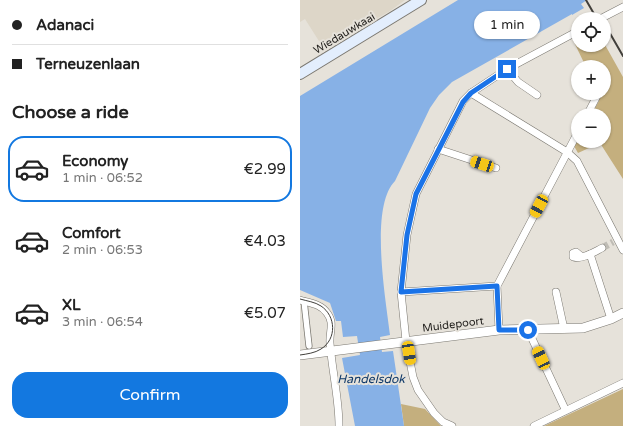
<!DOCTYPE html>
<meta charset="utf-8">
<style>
body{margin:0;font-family:"Varela Round",sans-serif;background:#f2f2f2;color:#222;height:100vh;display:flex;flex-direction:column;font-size:15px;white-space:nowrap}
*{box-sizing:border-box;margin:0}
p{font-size:13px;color:#767676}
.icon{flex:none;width:22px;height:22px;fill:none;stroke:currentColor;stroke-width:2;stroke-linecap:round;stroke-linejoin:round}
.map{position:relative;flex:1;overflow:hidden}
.drawer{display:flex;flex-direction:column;background:#fff;width:300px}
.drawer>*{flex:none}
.hud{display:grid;align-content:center;height:88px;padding:0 12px;background:#fff}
.controls{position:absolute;left:271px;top:12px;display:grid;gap:8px}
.controls a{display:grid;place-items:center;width:40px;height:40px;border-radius:50%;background:#fff;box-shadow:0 1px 3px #0004;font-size:20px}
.end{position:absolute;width:18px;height:18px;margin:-9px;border:5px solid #1a73e8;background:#fff;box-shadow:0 0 0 2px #fff}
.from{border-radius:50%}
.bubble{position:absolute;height:28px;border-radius:14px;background:#fff;box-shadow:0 1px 3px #0004;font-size:13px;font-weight:600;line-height:28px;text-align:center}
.car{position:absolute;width:12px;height:24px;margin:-12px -6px;border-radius:5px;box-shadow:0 0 3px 1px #0007;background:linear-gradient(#f5c518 24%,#345 0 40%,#f5c518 0 76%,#345 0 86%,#f5c518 0)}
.hud b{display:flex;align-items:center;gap:14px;height:38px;font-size:15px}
.hud b+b{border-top:1px solid #e0e0e0}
.hud i{width:10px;height:10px;background:#222}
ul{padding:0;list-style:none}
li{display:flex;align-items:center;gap:12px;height:66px;margin:0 8px 6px;padding:0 4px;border:2px solid transparent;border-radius:16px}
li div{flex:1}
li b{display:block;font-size:15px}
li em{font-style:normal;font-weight:600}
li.active{border-color:#1378e0}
li>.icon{width:36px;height:36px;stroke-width:1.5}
h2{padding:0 12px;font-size:18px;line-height:48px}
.action{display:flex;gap:8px;margin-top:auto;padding:8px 12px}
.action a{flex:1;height:46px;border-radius:16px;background:#1378e0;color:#fff;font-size:16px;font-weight:600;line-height:46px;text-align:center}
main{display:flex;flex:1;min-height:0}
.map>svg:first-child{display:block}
.built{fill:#ddd6c8}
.green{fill:#c4af7e}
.water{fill:#87b1e6}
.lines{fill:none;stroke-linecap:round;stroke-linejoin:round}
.minor-tunnel{stroke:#bfbcb5;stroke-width:7;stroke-dasharray:7 3.5;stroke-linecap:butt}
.pedestrian-casing{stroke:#7b7871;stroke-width:7}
.minor-casing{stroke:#7b7871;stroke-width:8}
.tertiary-casing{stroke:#7b7871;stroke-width:10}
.secondary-casing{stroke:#7b7871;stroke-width:12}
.pedestrian{stroke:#fff;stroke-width:5.5}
.minor{stroke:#fff;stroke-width:7}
.tertiary{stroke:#fff;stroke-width:9}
.secondary{stroke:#e3eefd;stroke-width:10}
.tram{stroke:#413f3b;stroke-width:1}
.rail{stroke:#413f3b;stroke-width:2}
.route{stroke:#1a73e8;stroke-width:5}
.labels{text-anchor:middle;stroke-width:4;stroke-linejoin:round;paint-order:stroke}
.street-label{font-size:11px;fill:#252320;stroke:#e6e2da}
.water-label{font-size:12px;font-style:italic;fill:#0e3868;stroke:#e6e2da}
</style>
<main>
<section class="drawer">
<div class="hud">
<b><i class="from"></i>Adanaci</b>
<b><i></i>Terneuzenlaan</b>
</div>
<h2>Choose a ride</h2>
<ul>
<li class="active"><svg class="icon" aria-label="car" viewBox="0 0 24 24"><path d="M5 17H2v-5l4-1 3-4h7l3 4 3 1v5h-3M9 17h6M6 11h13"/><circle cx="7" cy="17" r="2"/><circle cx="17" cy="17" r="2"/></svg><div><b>Economy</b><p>1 min · 06:52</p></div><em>€2.99</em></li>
<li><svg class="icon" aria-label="car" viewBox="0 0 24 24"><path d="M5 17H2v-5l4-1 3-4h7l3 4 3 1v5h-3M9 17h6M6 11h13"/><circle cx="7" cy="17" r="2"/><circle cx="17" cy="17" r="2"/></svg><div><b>Comfort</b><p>2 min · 06:53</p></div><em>€4.03</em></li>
<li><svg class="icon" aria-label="car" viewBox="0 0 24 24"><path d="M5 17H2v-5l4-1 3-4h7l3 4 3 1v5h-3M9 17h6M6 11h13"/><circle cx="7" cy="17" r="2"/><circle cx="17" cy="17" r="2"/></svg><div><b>XL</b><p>3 min · 06:54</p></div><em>€5.07</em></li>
</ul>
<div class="action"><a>Confirm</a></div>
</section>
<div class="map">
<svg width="323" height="426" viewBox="0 0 323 426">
<rect width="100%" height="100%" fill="#e6e2da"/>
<!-- built -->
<polygon class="built" points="0,0 105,0 90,11 24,49 5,19 0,22"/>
<!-- green -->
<g class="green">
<polygon points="278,37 278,45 304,45 304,43 323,77 323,179 300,143 278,153 274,146 278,139 278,141 304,141 304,115 291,115 299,101 290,96 293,93 304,93 304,67 286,67 273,40"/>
<polygon points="323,389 323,426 244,426"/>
<polygon points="101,404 125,409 141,426 104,426"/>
</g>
<!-- water -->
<path class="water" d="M158,0H287L281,4L284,8L272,15V14L152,82L139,95L130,108L95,181C69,207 86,300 90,335L80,337L82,352L93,351L104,426H55L42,358L60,355L57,336L43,337L41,321H36L30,303L0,290V96Z"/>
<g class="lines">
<!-- minor-tunnel -->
<polyline class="minor-tunnel" points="302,248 313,242"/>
<defs>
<polyline id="pedestrian" points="4,301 9,346"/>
<g id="minor">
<polyline points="300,19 323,7"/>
<polyline points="207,69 218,82 237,95"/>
<polyline points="171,93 267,152 277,161 323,250"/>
<polyline points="287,115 298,94"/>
<polyline points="138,149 196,168"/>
<polyline points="290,254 311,319"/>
<path d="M281,256L276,252L273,253V257C282,260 294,252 302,248"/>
<polyline points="101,292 197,286"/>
<polyline points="256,292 264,329"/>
<path d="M0,300C10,303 21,304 27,313C35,323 29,332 30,343C32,371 39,398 39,426"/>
<polyline points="199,330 197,286 278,132"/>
<polyline points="228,330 265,409"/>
<polyline points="152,426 143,422 134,413 118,390 113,377 106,341 101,292 107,235 116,194 163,101 171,93 207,69 278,31"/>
<polyline points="234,426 323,383"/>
</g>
<polyline id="tertiary" points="0,355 199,330 283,328 311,319 323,313"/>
<polyline id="secondary" points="0,74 121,0"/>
</defs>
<!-- pedestrian casing -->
<use href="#pedestrian" class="pedestrian-casing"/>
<!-- minor casing -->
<use href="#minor" class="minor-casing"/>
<!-- tertiary casing -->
<use href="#tertiary" class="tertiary-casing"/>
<!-- secondary casing -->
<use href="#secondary" class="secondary-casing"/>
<!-- pedestrian -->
<use href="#pedestrian" class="pedestrian"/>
<!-- minor -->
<use href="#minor" class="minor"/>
<!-- tertiary -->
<use href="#tertiary" class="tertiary"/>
<!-- secondary -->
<use href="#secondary" class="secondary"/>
<!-- tram -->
<path class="tram" d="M0,299C7,301 15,302 21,306C36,316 37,339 21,349C15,353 7,354 0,355"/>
<!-- rail -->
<g class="rail">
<polyline points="286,0 297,19"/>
<polyline points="304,23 323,56"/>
</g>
</g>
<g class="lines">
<!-- route -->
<polyline class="route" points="207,69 171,93 163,102 116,194 107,235 101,292 197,286 199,330 228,330"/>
</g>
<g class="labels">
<!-- street labels -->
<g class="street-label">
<text transform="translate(44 33) rotate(-31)" y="4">Wiedauwkaai</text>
<text transform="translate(153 324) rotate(-7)" y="4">Muidepoort</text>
</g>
<!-- water labels -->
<g class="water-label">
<text x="71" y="383">Handelsdok</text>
</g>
</g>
</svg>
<div class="controls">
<a><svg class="icon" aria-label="locate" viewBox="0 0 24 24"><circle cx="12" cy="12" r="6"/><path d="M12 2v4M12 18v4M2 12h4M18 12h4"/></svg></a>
<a>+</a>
<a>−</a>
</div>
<i class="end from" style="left:228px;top:330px"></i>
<i class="end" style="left:207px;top:69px"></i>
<div class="bubble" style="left:174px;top:11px;width:66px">1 min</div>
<i class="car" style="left:182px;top:164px;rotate:288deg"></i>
<i class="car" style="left:239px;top:206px;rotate:208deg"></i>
<i class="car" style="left:109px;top:353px;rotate:171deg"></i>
<i class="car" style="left:241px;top:358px;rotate:335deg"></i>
</div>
</main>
